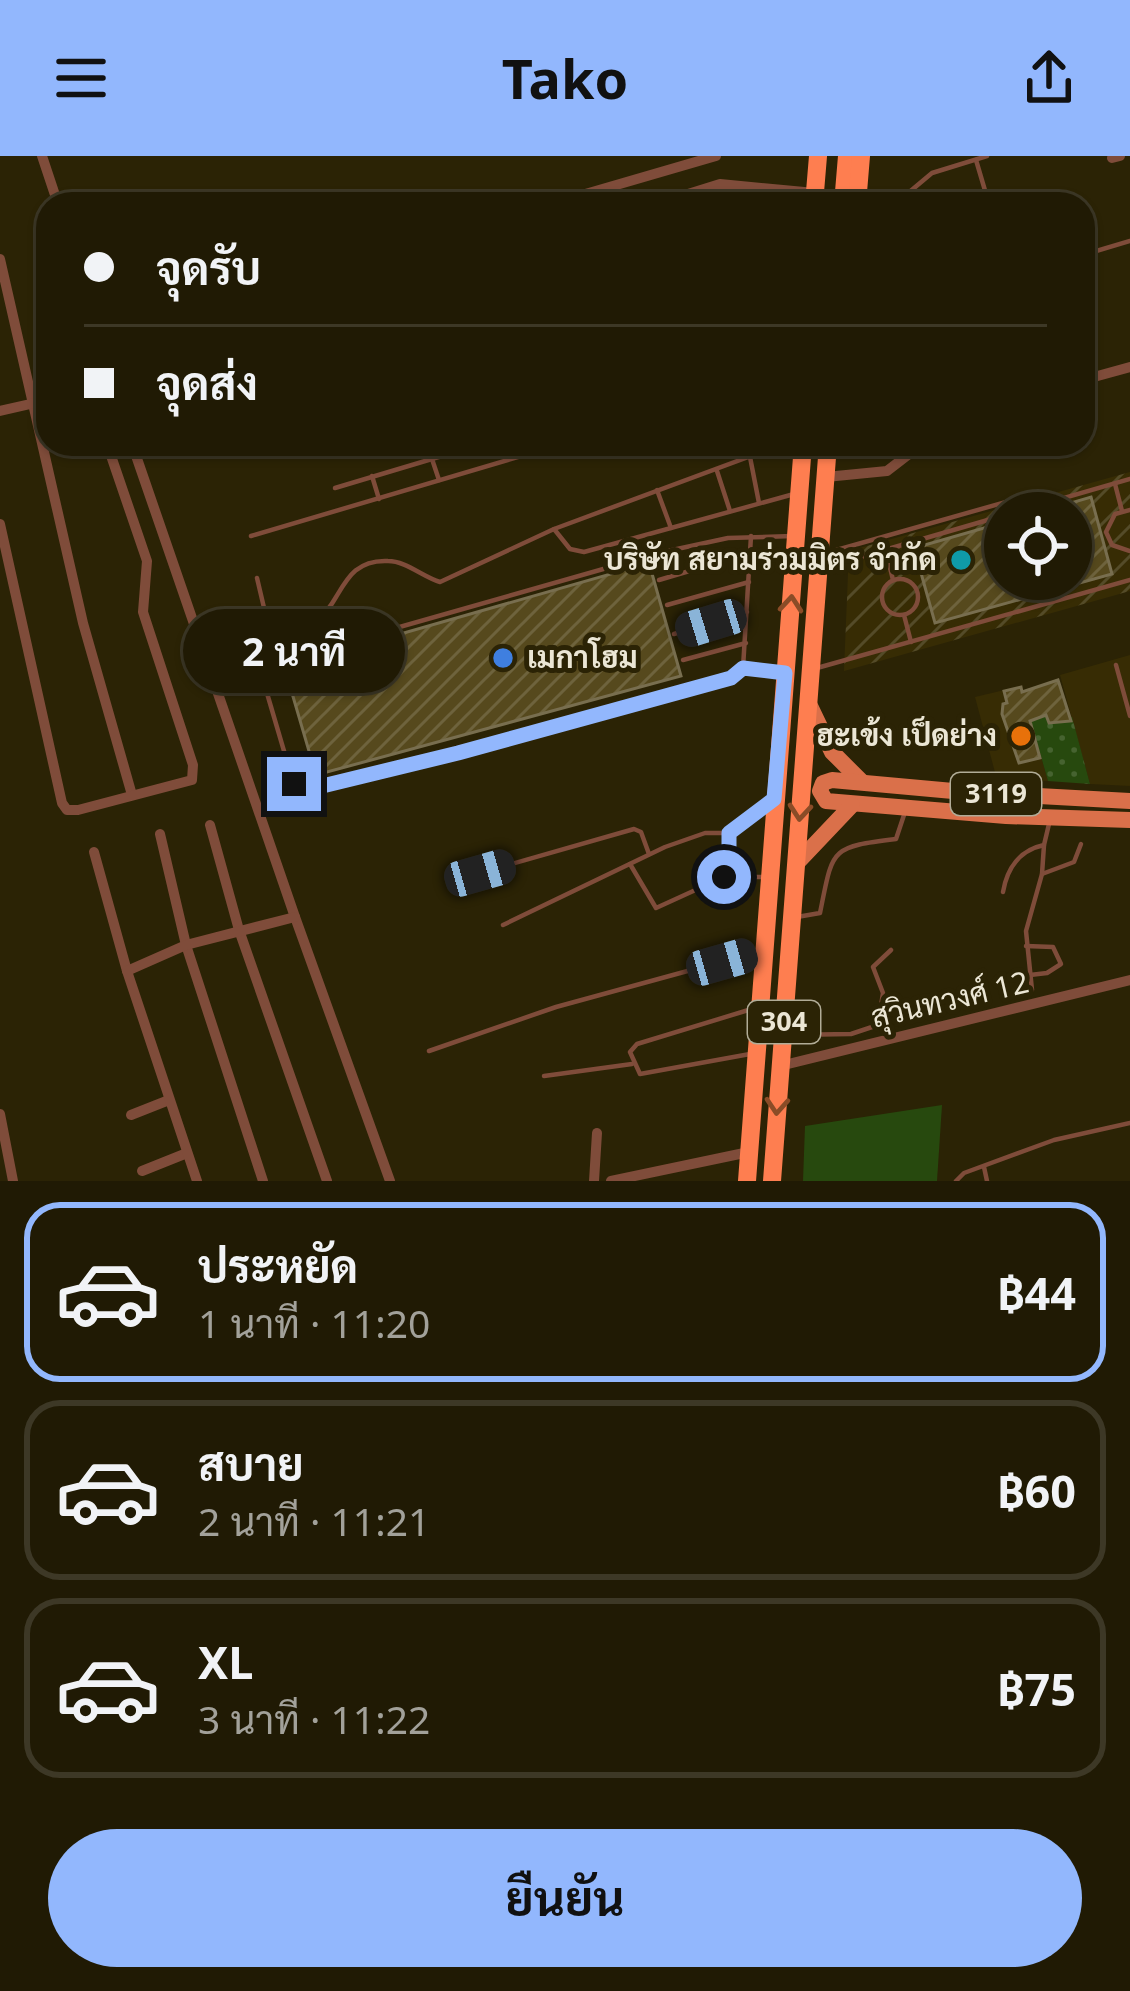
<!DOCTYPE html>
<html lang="th">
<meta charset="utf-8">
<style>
body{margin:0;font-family:"Noto Sans",Sarabun,sans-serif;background:#28230e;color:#f1f3f6;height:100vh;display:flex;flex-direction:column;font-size:45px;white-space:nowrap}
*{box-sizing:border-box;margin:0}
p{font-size:39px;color:#a2a19a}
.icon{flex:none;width:66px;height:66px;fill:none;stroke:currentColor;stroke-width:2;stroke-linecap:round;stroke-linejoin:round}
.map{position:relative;height:1025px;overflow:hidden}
.panel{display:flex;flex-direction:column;background:#201a04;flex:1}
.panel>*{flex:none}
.hud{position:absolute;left:36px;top:36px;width:1059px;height:264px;border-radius:36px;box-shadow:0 3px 9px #0004,0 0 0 3px #3d3826;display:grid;align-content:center;height:264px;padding:0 48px;background:#201a04}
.controls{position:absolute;left:984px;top:336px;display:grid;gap:24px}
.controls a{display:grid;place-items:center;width:108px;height:108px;border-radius:50%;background:#201a04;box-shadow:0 3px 9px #0004,0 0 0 3px #3d3826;font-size:60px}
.end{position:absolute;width:54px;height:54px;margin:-27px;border:15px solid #92b7fd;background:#111;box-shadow:0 0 0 6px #111}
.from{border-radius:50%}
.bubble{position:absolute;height:84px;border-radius:42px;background:#201a04;box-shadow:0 3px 9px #0004,0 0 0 3px #3d3826;font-size:39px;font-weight:700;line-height:84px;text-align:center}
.car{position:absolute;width:36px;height:72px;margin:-36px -18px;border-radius:15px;box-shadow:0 0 9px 3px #0007;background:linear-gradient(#222 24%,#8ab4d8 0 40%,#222 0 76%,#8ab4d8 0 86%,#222 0)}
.hud b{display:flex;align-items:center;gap:42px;height:114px;font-size:45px}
.hud b+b{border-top:3px solid #3d3826}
.hud i{width:30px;height:30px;background:#f1f3f6}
ul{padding:21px 0 0;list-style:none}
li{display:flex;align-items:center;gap:36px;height:180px;margin:0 24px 18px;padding:0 24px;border:6px solid #3d3826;border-radius:36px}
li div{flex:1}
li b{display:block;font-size:45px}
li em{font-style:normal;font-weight:700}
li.selected{border-color:#92b7fd}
li>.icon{width:108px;height:108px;stroke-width:1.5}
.primary-button{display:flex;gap:24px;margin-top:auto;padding:24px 48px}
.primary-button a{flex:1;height:138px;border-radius:72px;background:#92b7fd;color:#111;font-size:48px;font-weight:700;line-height:138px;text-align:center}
header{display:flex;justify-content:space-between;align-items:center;height:156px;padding:0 48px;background:#92b7fd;color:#111;font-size:54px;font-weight:700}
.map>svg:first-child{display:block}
.built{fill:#372c04}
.industrial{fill:url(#industrial-furrows);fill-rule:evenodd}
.grass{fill:#27490e}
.garden{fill:url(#garden-dots)}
.building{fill:url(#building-hatch);stroke:#786e4f;stroke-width:3}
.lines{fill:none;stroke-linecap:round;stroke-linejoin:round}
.lane{stroke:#7f4c3a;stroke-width:4.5}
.street{stroke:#7f4c3a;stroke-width:10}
.primary{stroke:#da704a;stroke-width:16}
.highway{stroke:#fe7e50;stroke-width:18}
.oneway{stroke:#8a4c27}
.route{stroke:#92b7fd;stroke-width:15}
.culture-dot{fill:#0f9aa8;stroke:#2b2305;stroke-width:4.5}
.shop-dot{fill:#3f7fe0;stroke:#2b2305;stroke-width:4.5}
.food-dot{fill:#e8710a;stroke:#2b2305;stroke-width:4.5}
.labels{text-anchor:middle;stroke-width:10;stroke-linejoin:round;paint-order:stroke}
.shield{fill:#2b2305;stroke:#b1ac97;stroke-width:3}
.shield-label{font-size:27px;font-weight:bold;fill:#ebe6d5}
.poi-label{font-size:30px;font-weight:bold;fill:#ebe6d5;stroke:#2b2305;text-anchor:end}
.street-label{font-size:30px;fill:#ebe6d5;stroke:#2b2305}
</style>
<header><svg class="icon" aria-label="menu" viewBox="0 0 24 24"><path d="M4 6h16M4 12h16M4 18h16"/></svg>Tako<svg class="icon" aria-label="share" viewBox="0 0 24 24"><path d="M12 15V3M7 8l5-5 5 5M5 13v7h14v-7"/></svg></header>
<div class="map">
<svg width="1130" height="1025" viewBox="0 0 1130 1025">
<defs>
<pattern id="industrial-furrows" width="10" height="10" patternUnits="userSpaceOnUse" patternTransform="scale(3)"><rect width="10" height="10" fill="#372c04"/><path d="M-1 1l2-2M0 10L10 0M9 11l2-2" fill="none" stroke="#544b28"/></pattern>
<pattern id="garden-dots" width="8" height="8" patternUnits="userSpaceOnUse" patternTransform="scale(3)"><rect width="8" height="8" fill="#27490e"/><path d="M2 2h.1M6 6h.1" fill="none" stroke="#466330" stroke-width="1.8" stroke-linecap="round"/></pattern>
<pattern id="building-hatch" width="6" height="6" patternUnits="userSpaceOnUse" patternTransform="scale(3)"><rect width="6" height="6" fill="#56491d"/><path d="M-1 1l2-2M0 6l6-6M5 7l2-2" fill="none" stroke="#6e633d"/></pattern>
</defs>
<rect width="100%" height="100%" fill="#2b2305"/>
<!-- built -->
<g class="built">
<polygon points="1130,499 1130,630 1090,628 1060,519"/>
<polygon points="1021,530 1048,625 997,624 975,541"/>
</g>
<!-- industrial -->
<path class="industrial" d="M1130,316V435L844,515L849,395ZM1005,357H1071V423H1005Z"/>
<!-- grass -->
<polygon class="grass" points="942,949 937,1025 803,1025 805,970"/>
<!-- garden -->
<polygon class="garden" points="1028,555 1072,561 1090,628 1048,625"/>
<!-- building -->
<g class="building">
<polygon points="1091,341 1112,418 935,467 914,392 1005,366 1005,423 1071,423 1071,357 1040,356"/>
<polygon points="649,407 681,520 316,619 287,520 321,512 337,496"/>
<polygon points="1058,524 1071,565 1049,567 1046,559 1030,565 1040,602 1019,607 1002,558 1003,548 1007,547 1004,535 1021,531 1022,536"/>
</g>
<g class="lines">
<!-- lane -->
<g class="lane">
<polyline points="976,4 989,48"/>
<polyline points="895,48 932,17 987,0"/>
<polyline points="1083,99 1130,85"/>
<polyline points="783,288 554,373 570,393 584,396 794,338"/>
<polyline points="750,301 759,347"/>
<polyline points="432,303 439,324"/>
<polyline points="717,315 730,355"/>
<polyline points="372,320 379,343"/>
<polyline points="1115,328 1122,355"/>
<polyline points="335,332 482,288"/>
<polyline points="657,334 671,372"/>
<polyline points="1130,354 1115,358 1106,376 1112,389 1130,395"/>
<polyline points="1012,357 1130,323"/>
<polyline points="251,380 562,288"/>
<polyline points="751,380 743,512 780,516"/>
<polyline points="886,395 893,424"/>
<polyline points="826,397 1027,340"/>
<polyline points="826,411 1005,359"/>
<path d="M257,422L265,456L278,474C349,480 326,402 388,405C406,405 423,421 440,426L554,373"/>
<circle cx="900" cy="441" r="18"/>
<polyline points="659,424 750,397"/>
<polyline points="667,449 749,426"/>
<polyline points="904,459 911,486"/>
<polyline points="674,478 747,456"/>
<polyline points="683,504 746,487"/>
<polyline points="1116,509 1130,560"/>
<polyline points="743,512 731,522 676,538 306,634 298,633 294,629 264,527 269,512 294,501 663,396 728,382 793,380"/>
<polyline points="817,512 1130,424"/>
<polyline points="630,708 656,752 724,721 766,721"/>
<polyline points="480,717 634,673 641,676 649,698"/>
<polyline points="1042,718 1074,706 1081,688"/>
<polyline points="729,721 729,678"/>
<path d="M1003,736C1007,712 1020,694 1044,689L1049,668"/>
<path d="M797,761L820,757C833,693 829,691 896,683L904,659"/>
<polyline points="503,769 665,691 705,677 729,677 770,646"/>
<polyline points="1026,790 1053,791 1061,808 1047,817 1030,819"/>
<polyline points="1032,834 1026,775 1042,718 1044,689"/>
<polyline points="788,879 851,878 878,869 883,837 873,811 891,794"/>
<polyline points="429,895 556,851 757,796"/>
<polyline points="750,898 640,918 630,896 637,888 755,852"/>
<polyline points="544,920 632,908"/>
<polyline points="984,1011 987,1025"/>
<polyline points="956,1025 964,1017 1054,984 1130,967"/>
</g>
<!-- street -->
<g class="street">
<polyline points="42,0 58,48"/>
<polyline points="1112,2 1120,0"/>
<polyline points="551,48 716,0"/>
<polyline points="656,48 720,28 815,37"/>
<polyline points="0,103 83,467 132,639"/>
<polyline points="1083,224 1130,211"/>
<polyline points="0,255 48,244"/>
<polyline points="132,288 295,761 390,1025"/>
<polyline points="826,321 887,315 922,288"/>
<polyline points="0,368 62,647 67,654 78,654 192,624 193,609 143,456 147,405 107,288"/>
<polyline points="210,669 239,774 327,1025"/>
<polyline points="160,678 186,789 263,1025"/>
<polyline points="94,696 127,815"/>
<polyline points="780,910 1130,824"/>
<polyline points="0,958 13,1025"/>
<polyline points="131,959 169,944"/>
<polyline points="142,1015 187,997"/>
<polyline points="197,1025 127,815 186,789 295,761"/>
<polyline points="594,1025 597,977"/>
<polyline points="611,1025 749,996"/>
</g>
<!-- primary -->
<g class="primary">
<polyline points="810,550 832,596 862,626"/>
<polyline points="1130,645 964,636 832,624 823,627 820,635 826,645 1006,660 1130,664"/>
<polyline points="796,708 852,649"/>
</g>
<!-- highway -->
<g class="highway">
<polyline points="814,48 818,0"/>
<polyline points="843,48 847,0"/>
<polyline points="857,48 861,0"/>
<polyline points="747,1025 803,288"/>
<polyline points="772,1025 828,288"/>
</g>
</g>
<!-- one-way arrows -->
<defs><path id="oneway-chevron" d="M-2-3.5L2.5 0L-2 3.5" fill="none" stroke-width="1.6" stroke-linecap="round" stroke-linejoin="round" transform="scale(3)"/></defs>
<g class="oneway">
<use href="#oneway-chevron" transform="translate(791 448) rotate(-85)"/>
<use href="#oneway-chevron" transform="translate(800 656) rotate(95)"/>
<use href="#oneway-chevron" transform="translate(777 950) rotate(94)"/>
</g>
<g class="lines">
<!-- route -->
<polyline class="route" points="294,628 298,633 306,634 458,597 731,522 743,512 785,517 774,643 729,677 729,721 724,721"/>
</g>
<!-- markers -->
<circle class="culture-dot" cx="961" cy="404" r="12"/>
<circle class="shop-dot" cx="503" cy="502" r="12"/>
<circle class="food-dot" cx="1021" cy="580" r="12"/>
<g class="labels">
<!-- shield labels -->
<g class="shield">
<rect x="951" y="617" width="90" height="42" rx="9"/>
<rect x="748" y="845" width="72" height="42" rx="9"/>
</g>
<g class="shield-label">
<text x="996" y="647">3119</text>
<text x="784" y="875">304</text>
</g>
<!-- poi labels -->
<g class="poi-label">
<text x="937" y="414">บริษัท สยามร่วมมิตร จำกัด</text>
<text x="527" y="512" text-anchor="start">เมกาโฮม</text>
<text x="997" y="590">ฮะเข้ง เป็ดย่าง</text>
</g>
<!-- street labels -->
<g class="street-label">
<text transform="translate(950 844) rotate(-13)" y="10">สุวินทวงศ์ 12</text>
</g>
</g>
</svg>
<div class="controls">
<a><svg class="icon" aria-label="locate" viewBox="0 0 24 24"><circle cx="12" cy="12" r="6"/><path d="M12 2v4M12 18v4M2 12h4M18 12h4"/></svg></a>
</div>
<i class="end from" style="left:724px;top:721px"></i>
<i class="end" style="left:294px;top:628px"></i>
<div class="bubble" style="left:183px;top:453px;width:222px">2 นาที</div>
<i class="car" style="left:711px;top:467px;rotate:253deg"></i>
<i class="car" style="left:480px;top:717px;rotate:74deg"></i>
<i class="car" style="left:722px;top:806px;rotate:74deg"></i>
<div class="hud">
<b><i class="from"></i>จุดรับ</b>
<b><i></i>จุดส่ง</b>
</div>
</div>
<section class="panel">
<ul>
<li class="selected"><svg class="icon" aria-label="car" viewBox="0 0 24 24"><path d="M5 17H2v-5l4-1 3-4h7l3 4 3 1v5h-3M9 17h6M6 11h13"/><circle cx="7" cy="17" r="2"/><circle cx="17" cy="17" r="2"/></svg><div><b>ประหยัด</b><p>1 นาที · 11:20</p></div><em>฿44</em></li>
<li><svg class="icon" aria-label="car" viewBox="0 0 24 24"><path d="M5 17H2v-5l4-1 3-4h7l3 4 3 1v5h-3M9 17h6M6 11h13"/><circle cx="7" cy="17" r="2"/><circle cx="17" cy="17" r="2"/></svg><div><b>สบาย</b><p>2 นาที · 11:21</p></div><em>฿60</em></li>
<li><svg class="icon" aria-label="car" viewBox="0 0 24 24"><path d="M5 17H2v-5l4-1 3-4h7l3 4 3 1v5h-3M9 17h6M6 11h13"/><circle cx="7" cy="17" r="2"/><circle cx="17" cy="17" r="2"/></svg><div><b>XL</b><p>3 นาที · 11:22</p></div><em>฿75</em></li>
</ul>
<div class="primary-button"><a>ยืนยัน</a></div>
</section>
